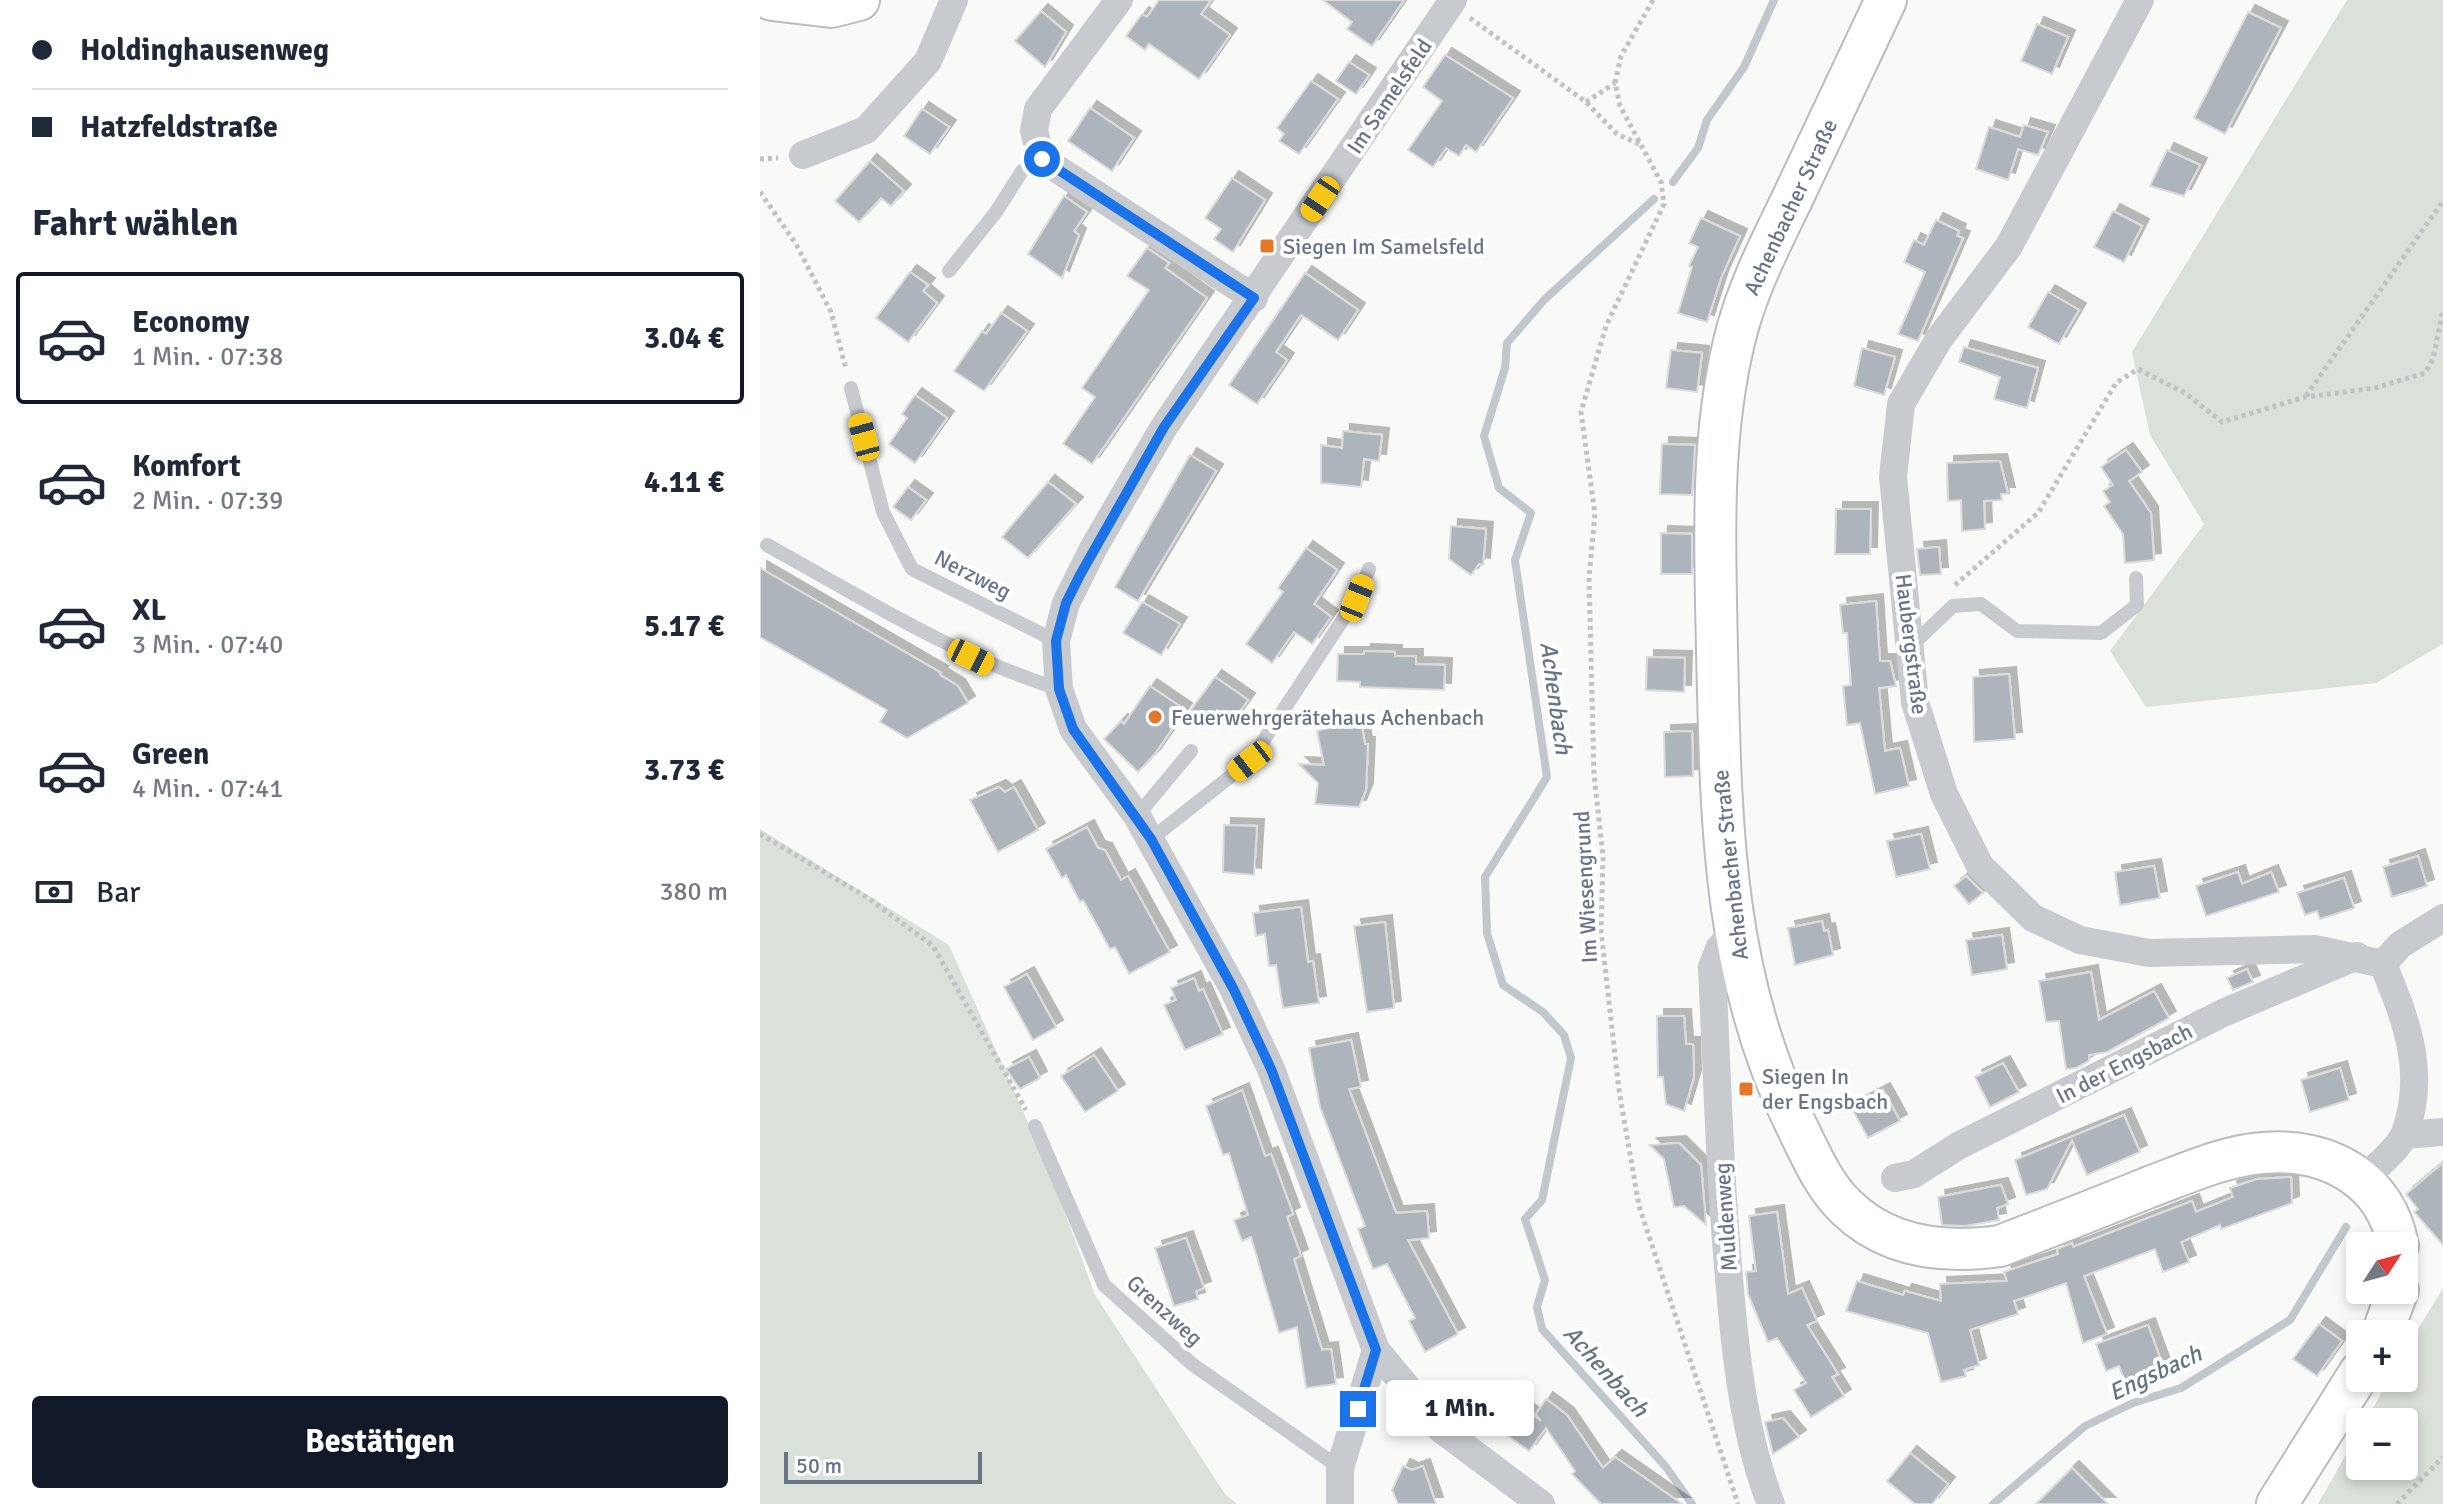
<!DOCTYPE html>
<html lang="de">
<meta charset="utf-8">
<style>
body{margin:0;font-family:Signika,sans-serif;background:#f6f6f7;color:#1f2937;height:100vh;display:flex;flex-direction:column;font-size:30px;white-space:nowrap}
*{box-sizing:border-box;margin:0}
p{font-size:26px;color:#747a83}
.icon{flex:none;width:44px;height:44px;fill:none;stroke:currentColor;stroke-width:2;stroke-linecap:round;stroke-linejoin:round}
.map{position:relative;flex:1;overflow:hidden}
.drawer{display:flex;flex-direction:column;background:#fff;width:760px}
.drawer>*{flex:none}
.guide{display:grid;align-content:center;height:176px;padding:0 32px;background:#fff}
.needle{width:52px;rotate:54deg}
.tools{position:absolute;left:1586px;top:1232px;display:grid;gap:16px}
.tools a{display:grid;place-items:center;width:72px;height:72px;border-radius:8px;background:#fff;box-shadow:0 4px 12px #0003;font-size:40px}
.scale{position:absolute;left:24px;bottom:20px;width:198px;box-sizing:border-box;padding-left:8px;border:4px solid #687488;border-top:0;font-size:22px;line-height:28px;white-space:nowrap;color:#687488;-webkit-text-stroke:6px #fff;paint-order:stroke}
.end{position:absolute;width:36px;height:36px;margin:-18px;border:10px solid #1a73e8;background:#fff;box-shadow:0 0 0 4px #fff}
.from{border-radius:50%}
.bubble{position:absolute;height:56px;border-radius:8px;background:#fff;box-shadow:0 4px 12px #0003;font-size:26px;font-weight:800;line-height:56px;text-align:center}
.car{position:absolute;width:24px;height:48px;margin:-24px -12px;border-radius:10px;box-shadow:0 0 6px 2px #0007;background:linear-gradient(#f5c518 24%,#345 0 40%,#f5c518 0 76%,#345 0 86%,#f5c518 0)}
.guide b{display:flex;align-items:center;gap:28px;height:76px;font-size:30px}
.guide b+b{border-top:2px solid #e0e1e3}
.guide i{width:20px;height:20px;background:#1f2937}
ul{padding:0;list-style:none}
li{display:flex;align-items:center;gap:24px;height:132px;margin:0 16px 12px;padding:0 16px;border:4px solid transparent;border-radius:8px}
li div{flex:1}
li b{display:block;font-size:30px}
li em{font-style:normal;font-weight:800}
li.on{border-color:#111827}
li>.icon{width:72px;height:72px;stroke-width:1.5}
h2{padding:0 32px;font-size:36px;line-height:96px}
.pay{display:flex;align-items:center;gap:20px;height:88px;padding:0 32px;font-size:30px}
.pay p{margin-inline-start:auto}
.action{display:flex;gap:16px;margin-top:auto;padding:16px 32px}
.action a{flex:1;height:92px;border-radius:8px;background:#111827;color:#fff;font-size:32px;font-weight:800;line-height:92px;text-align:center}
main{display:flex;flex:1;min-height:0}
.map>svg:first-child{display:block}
.green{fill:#dae1d8}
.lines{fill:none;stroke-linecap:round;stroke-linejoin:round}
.stream{stroke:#c0c8ce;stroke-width:8}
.building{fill:#aeb4bc;stroke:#dbdbd9;stroke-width:2;filter:url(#shadow)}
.secondary-casing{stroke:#b9bdc3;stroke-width:44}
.path{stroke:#c1c2c5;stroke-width:5;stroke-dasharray:4 4;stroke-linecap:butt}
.lane{stroke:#c7cace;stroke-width:14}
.street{stroke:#c7cace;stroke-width:28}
.secondary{stroke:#fff;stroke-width:40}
.route{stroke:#1a73e8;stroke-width:10}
.poi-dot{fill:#e5772b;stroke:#fff;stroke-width:3}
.labels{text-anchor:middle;stroke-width:8;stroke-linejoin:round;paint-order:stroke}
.street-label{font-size:22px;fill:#687488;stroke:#fff}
.poi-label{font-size:22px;fill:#687488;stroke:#fff;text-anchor:start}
.water-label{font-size:24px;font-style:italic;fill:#647583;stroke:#fff}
</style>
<main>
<section class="drawer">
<div class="guide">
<b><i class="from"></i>Holdinghausenweg</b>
<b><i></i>Hatzfeldstraße</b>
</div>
<h2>Fahrt wählen</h2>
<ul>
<li class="on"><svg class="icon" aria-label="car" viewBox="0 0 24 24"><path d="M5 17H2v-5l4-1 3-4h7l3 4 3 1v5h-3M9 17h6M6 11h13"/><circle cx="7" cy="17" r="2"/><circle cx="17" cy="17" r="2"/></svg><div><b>Economy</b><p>1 Min. · 07:38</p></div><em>3.04 €</em></li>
<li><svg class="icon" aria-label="car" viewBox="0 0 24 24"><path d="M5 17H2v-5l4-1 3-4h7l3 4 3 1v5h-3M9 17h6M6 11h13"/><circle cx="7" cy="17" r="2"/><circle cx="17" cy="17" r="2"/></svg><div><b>Komfort</b><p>2 Min. · 07:39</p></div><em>4.11 €</em></li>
<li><svg class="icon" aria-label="car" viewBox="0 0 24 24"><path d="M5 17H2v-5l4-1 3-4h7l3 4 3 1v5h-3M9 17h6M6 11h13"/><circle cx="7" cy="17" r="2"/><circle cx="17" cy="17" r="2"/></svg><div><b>XL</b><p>3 Min. · 07:40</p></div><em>5.17 €</em></li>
<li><svg class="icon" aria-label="car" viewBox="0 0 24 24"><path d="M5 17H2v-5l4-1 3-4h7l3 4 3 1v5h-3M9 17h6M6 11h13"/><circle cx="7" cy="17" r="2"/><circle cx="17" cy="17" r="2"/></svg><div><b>Green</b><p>4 Min. · 07:41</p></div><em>3.73 €</em></li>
</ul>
<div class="pay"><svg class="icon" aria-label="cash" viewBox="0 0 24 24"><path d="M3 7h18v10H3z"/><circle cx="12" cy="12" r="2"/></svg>Bar<p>380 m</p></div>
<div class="action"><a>Bestätigen</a></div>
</section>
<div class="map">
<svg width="1683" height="1504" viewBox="0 0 1683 1504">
<defs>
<filter id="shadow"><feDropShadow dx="7" dy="-7" stdDeviation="0" flood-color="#0004"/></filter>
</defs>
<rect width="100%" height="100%" fill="#f9f9f7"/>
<!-- green -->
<g class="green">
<polygon points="1587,0 1683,0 1683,644 1616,683 1386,707 1350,651 1444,524 1390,435 1372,352"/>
<polygon points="0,829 189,945 290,1172 335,1295 465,1494 477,1504 0,1504"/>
<polygon points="1683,1288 1683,1504 1558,1504 1600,1430 1600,1466 1644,1466 1644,1422 1605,1422 1630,1378 1644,1378 1644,1352"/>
</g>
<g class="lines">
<!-- stream -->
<g class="stream">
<polyline points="913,182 938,148 947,120 984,67 1014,0"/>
<polyline points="894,199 784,300 747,343 745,368 724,436 739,488 771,513 755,560 787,777 725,877 727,933 743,985 783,1012 804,1035 811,1058 782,1200 765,1219 785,1280 777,1307 782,1329 906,1467 932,1504"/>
<polyline points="1233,1504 1325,1426 1373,1403 1421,1388 1530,1320 1586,1227"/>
</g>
</g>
<!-- building -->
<g class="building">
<polygon points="399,0 451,0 441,14 470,35 439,79 389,44 385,50 366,36 382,14 387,17"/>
<polygon points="563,0 644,0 612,46 587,29 592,22"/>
<polygon points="281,11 306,32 285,67 255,41"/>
<polygon points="1488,12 1521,28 1465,134 1434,118"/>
<polygon points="1277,24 1308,37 1292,74 1261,61"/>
<polygon points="685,55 753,98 716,152 706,145 699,156 686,148 673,167 648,150 682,101 663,87"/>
<polygon points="589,62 609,75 596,94 576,81"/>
<polygon points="551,81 578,99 539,154 519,141 524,134 517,128"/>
<polygon points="330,108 374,138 352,171 308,141"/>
<polygon points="162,109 189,127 170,154 144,136"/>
<polygon points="1264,125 1288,132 1278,155 1258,149 1248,180 1216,169 1229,127 1260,137"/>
<polygon points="1407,150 1440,165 1424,196 1390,186"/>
<polygon points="110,161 144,191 131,206 121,198 99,222 75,201"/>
<polygon points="472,178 505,200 473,252 454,239 461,229 445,218"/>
<polygon points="304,196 327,212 314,231 319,235 302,278 268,254"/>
<polygon points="1353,211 1382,226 1364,262 1334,247"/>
<polygon points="941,218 980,236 961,278 947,322 918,313 932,267 929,266 938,247 929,243"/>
<polygon points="1176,220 1199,231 1197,236 1203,238 1158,341 1138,334 1165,272 1144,262 1154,240 1164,245"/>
<polygon points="387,248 409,263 405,268 447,298 332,464 303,444 335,397 322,388 389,290 367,276"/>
<polygon points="150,272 168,285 163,291 177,303 148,342 116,318"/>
<polygon points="545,273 598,310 578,340 541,315 516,352 527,360 497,404 469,385"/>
<polygon points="1288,292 1319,310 1299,344 1268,327"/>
<polygon points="241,313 267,331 224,391 194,371 222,331 226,334"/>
<polygon points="1204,347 1278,368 1267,408 1234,399 1240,377 1199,362"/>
<polygon points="1102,348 1135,357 1124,395 1094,386"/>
<polygon points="911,350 942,353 937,392 906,388"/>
<polygon points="155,395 187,418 155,463 129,444 147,418 142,414"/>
<polygon points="583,431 622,435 619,461 604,459 601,487 561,483 561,445 582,448"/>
<polygon points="902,444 935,445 932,495 900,494"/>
<polygon points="1366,450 1382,472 1369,481 1391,513 1394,560 1365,563 1363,534 1344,506 1350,502 1343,491 1353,485 1341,467"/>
<polygon points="430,455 456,471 378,601 355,587"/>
<polygon points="1240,461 1248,494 1241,494 1242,500 1224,501 1225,529 1202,531 1201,500 1188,501 1187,463"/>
<polygon points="288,482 316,504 268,558 242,537"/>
<polygon points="148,487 166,500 151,520 133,507"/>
<polygon points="1076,509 1111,509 1110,554 1075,554"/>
<polygon points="691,526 726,529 723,565 719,564 711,575 689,559"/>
<polygon points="901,533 932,534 932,574 901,574"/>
<polygon points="1179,547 1181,574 1160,575 1157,549"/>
<polygon points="546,548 577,570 554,604 571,617 552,644 534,632 512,663 486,644 523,592 518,588"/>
<polygon points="0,568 181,673 180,675 198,686 208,703 147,738 120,722 127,710 0,637"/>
<polygon points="1116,601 1120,661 1130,661 1136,686 1119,688 1125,751 1140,748 1149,786 1115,794 1100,723 1087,725 1083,686 1091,685 1087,633 1083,633 1080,605"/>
<polygon points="382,602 420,624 401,655 363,633"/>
<polygon points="604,651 635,652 635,656 656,656 656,664 685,665 684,690 600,687 600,682 577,681 578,654 604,654"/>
<polygon points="887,657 925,658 924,692 886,690"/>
<polygon points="1249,674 1255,739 1214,742 1213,677"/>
<polygon points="455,677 488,700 473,721 457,710 446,726 428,714"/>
<polygon points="390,686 425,710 394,755 378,772 344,739 361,721 364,724"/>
<polygon points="572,727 602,727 605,744 608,744 606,790 599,807 555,804 558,783 539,764 564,765 557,731"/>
<polygon points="932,731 933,776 905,777 904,732"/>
<polygon points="239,787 245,792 254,787 278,830 238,852 210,800"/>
<polygon points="464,825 497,826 494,875 463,872"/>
<polygon points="327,827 338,848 345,850 361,880 368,876 410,952 369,974 355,947 350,949 323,900 320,902 306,875 302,878 286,849"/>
<polygon points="1161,834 1170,869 1136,877 1127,841"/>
<polygon points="1658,856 1667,886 1632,897 1623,867"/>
<polygon points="1394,866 1400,898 1360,905 1355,872"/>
<polygon points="1478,872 1482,884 1511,872 1519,892 1446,916 1436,886"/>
<polygon points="1206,876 1223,893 1209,904 1194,886"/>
<polygon points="1584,878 1594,908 1560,919 1557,911 1545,915 1537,893"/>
<polygon points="541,907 548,962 553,961 559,1003 523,1008 516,965 509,966 505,934 496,936 493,913"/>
<polygon points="1062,921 1064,931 1068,930 1073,955 1035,965 1028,928"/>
<polygon points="625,922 634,1008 607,1012 594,926"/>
<polygon points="1242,935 1247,969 1212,975 1206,940"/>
<polygon points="1487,969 1493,982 1473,990 1467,978"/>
<polygon points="1331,972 1339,1020 1394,991 1409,1018 1347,1052 1329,1055 1329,1061 1316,1068 1306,1069 1299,1021 1286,1022 1279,981"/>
<polygon points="267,974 296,1027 273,1040 244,987"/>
<polygon points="434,978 439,991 443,989 463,1034 425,1050 404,1005 416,1000 411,988"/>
<polygon points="897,1016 924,1016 926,1044 933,1044 934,1077 924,1111 906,1104 903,1077 898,1077"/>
<polygon points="591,1040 601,1087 589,1089 636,1213 667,1211 669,1238 648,1240 698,1334 665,1352 649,1321 655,1318 627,1264 613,1269 598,1229 605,1226 560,1107 549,1048"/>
<polygon points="334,1055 358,1091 325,1112 301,1076"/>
<polygon points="269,1057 280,1078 260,1089 246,1069"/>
<polygon points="1243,1063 1259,1092 1230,1107 1215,1077"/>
<polygon points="1580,1068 1589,1100 1550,1112 1541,1080"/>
<polygon points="482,1090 505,1156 511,1154 533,1214 527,1217 541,1256 534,1259 562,1350 571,1349 576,1384 546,1388 537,1327 519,1333 491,1237 482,1241 474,1220 488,1215 469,1153 463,1155 446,1106"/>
<polygon points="1123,1090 1140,1121 1108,1138 1091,1107"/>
<polygon points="1364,1115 1380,1152 1327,1175 1312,1140 1287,1189 1266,1195 1255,1160"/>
<polygon points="919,1143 941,1165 946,1225 924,1206 914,1207 904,1159 890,1145"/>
<polygon points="1683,1163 1683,1245 1654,1212 1658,1209 1646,1194"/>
<polygon points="1531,1177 1532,1203 1461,1229 1460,1225 1421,1242 1429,1262 1403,1272 1395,1249 1324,1276 1347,1334 1323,1343 1306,1283 1254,1301 1258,1314 1210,1330 1219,1365 1204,1370 1206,1376 1181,1382 1168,1333 1086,1311 1097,1281 1143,1295 1145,1291 1181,1301 1180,1284 1247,1281 1244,1272 1298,1254 1297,1249 1312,1243 1313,1247 1432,1201 1436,1212 1473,1197 1470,1188 1497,1179"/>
<polygon points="1241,1185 1248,1204 1237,1208 1239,1220 1205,1226 1182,1225 1178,1197"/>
<polygon points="1017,1212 1028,1294 1042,1288 1057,1321 1047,1325 1078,1374 1072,1377 1084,1396 1051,1417 1034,1390 1046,1383 1017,1338 1008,1342 988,1294 986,1272 996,1271 989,1216"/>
<polygon points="426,1238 444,1288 436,1291 438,1299 414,1306 395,1248"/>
<polygon points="1559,1324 1582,1341 1557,1376 1533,1359"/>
<polygon points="1388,1325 1407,1377 1369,1391 1359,1366 1346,1371 1336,1344"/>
<polygon points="786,1399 807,1415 843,1468 855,1457 922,1504 841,1504 812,1474 815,1471 786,1428 769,1451 740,1430 759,1405 781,1421 776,1414"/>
<polygon points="1023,1418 1039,1437 1013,1454 1005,1422"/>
<polygon points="1150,1453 1188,1484 1172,1504 1155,1504 1127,1481"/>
<polygon points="643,1466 652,1470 663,1466 676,1504 638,1504 632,1490"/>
<polygon points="1312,1468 1348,1504 1276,1504"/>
</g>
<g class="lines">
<defs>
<g id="secondary">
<polyline points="12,0 71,7 99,0"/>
<path d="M1126,0C1095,65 1064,130 1034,195C1011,243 986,290 974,342C950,441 955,548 957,650C961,816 961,974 1037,1127C1051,1155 1063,1185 1086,1207C1128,1248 1184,1254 1240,1246C1289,1227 1338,1208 1387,1188C1425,1174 1463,1156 1503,1153C1568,1147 1627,1180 1638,1246"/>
<polyline points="1622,1334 1638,1290"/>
<polyline points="1517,1504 1600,1372"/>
</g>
</defs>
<!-- secondary casing -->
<use href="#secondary" class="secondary-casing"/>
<!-- path -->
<g class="path">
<polyline points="893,0 861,56 855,83 860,106 901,182 904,204 846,326 821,412 835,514 829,577 834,775 843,856 841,931 859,1090 879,1206 978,1504"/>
<polyline points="710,18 826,102 857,134 881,145"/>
<polyline points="826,102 855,83"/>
<polyline points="0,159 18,158"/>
<polyline points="0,192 36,244 71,312 86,369"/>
<polyline points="1546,396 1683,201"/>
<polyline points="1195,585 1278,513 1356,383 1378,369 1425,393 1462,422 1545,397 1615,388 1665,373 1673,359 1683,310"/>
<polyline points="0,834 108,898 173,946 266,1110"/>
<polyline points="1637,1504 1683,1457"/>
</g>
<!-- lane -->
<g class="lane">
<polyline points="189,271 236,212 262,171 282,159"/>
<polyline points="91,388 123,512 152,569 296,641"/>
<path d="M7,545C103,598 194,656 299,689"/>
<polyline points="1150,647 1193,606 1221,604 1257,631 1341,633 1377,605 1376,578"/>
<polyline points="377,816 431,751"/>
<polyline points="391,839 490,761 597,598 609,569"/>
<polyline points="275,1126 344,1285 432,1364 580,1468"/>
</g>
<!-- street -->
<g class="street">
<polyline points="359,0 278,109 274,131 282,159 494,298"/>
<polyline points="693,0 404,427 334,547 306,603 296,641 299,689 313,729 377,816 474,990 511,1069 616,1350 681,1429 781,1504"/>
<path d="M1380,0L1249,246L1179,339L1141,404L1133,477L1155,702L1184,794L1220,866L1273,918L1320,940L1389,953L1555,949L1623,964C1646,1020 1667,1072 1645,1133C1639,1149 1616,1166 1604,1179"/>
<polyline points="43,155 106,130 168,61 194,0"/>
<path d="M973,932L959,949L952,967C957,1075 960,1182 970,1289C976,1360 985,1438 1011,1504"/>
<polyline points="1623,964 1640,945 1683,918"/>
<polyline points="1645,1135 1683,1132"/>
<polyline points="1135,1178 1154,1174 1198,1146 1463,1013 1597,956"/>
<polyline points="580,1504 580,1468 616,1350"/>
</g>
<!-- secondary -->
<use href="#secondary" class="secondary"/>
</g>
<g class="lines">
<!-- route -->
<polyline class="route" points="282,159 494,298 404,427 320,575 306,603 296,641 299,689 313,729 391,839 474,990 511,1069 616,1350 598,1409"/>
</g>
<!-- markers -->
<g class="poi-dot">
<rect x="499" y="238" width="16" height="16" rx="4"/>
<circle cx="395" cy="717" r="8"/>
<rect x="978" y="1081" width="16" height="16" rx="4"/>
</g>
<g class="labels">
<!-- street labels -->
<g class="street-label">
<text transform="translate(629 96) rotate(-56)" y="8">Im Samelsfeld</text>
<text transform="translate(1030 207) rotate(-65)" y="8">Achenbacher Straße</text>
<text transform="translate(213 574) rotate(27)" y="8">Nerzweg</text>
<text transform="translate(1152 644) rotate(83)" y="8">Haubergstraße</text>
<text transform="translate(970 865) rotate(-96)" y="8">Achenbacher Straße</text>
<text transform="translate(825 887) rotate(-93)" y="8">Im Wiesengrund</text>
<text transform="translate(1364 1063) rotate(-27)" y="8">In der Engsbach</text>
<text transform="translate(965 1217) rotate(-94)" y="8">Muldenweg</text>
<text transform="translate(405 1310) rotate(42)" y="8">Grenzweg</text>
</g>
<!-- poi labels -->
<g class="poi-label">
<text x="523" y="254">Siegen Im Samelsfeld</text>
<text x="411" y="725">Feuerwehrgerätehaus Achenbach</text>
<text x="1002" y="1084">Siegen In<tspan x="1002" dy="25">der Engsbach</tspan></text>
</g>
<!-- water labels -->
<g class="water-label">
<text transform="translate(796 698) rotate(82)" y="8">Achenbach</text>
<text transform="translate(846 1371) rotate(48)" y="8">Achenbach</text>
<text transform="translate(1395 1373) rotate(-25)" y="8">Engsbach</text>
</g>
</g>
</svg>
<div class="tools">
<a><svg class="needle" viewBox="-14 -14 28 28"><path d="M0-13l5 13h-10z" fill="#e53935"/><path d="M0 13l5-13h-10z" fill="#747a83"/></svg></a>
<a>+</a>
<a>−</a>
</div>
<div class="scale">50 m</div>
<i class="end from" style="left:282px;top:159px"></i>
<i class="end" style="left:598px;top:1409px"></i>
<div class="bubble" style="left:626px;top:1380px;width:148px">1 Min.</div>
<i class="car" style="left:560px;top:199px;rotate:214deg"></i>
<i class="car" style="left:104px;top:437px;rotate:345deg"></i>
<i class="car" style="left:597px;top:598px;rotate:22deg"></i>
<i class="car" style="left:211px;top:657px;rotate:116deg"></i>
<i class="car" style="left:490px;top:761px;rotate:232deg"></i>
</div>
</main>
